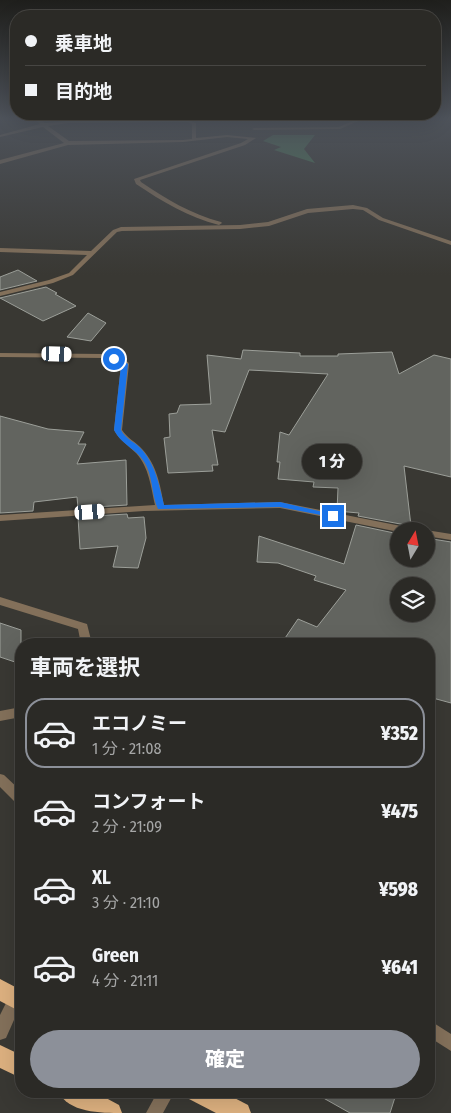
<!DOCTYPE html>
<html lang="ja">
<meta charset="utf-8">
<style>
body{margin:0;font-family:"Fira Sans Condensed","Noto Sans JP",sans-serif;background:#373632;color:#f1f3f6;height:100vh;display:flex;flex-direction:column;font-size:19px;white-space:nowrap}
*{box-sizing:border-box;margin:0}
p{font-size:16px;color:#a6a7a7}
.icon{flex:none;width:28px;height:28px;fill:none;stroke:currentColor;stroke-width:2;stroke-linecap:round;stroke-linejoin:round}
.map{position:relative;flex:1;overflow:hidden}
.panel{position:absolute;left:15px;top:638px;width:420px;height:460px;display:flex;flex-direction:column;background:#2b2a26;border-radius:20px;box-shadow:0 5px 20px #0002,0 0 0 1px #474643}
.panel>*{flex:none}
.top-card{position:absolute;left:10px;top:10px;width:431px;height:110px;border-radius:20px;box-shadow:0 5px 20px #0002,0 0 0 1px #474643;display:grid;align-content:center;height:110px;padding:0 15px;background:#2b2a26}
.needle{width:32px;rotate:10deg}
.fabs{position:absolute;left:390px;top:522px;display:grid;gap:10px}
.fabs a{display:grid;place-items:center;width:45px;height:45px;border-radius:50%;background:#2b2a26;box-shadow:0 5px 20px #0002,0 0 0 1px #474643;font-size:25px}
.end{position:absolute;width:22px;height:22px;margin:-11px;border:6px solid #1a73e8;background:#fff;box-shadow:0 0 0 2px #fff}
.from{border-radius:50%}
.bubble{position:absolute;height:35px;border-radius:18px;background:#2b2a26;box-shadow:0 5px 20px #0002,0 0 0 1px #474643;font-size:16px;font-weight:800;line-height:35px;text-align:center}
.car{position:absolute;width:15px;height:30px;margin:-15px -8px;border-radius:6px;box-shadow:0 0 4px 1px #0007;background:linear-gradient(#fff 24%,#345 0 40%,#fff 0 76%,#345 0 86%,#fff 0)}
.top-card b{display:flex;align-items:center;gap:18px;height:48px;font-size:19px}
.top-card b+b{border-top:1px solid #474643}
.top-card i{width:12px;height:12px;background:#f1f3f6}
ul{padding:0;list-style:none}
li{display:flex;align-items:center;gap:15px;height:70px;margin:0 10px 8px;padding:0 5px;border:2px solid transparent;border-radius:20px}
li div{flex:1}
li b{display:block;font-size:19px}
li em{font-style:normal;font-weight:800}
li.current{border-color:#8c9099}
li>.icon{width:45px;height:45px;stroke-width:1.5}
h2{padding:0 15px;font-size:22px;line-height:60px}
.button{display:flex;gap:10px;margin-top:auto;padding:10px 15px}
.button a{flex:1;height:58px;border-radius:30px;background:#8c9099;color:#fff;font-size:20px;font-weight:800;line-height:58px;text-align:center}
.map>svg:first-child{display:block}
.water{fill:#4b855b}
.building{fill:#62645f;stroke:#9c9f99;fill-rule:evenodd}
.lines{fill:none;stroke-linecap:round;stroke-linejoin:round}
.minor{fill:#83705a;fill-rule:evenodd}
.trunk{fill:#dcb07f;fill-rule:evenodd}
.route{fill:#1a73e8}
</style>
<div class="map">
<svg width="451" height="1113" viewBox="0 0 451 1113">
<rect width="100%" height="100%" fill="#393833"/>
<!-- water -->
<polygon class="water" points="273,135 315,135 304,149 315,163 274,150 281,147 263,141"/>
<!-- building -->
<g class="building">
<polygon points="18,270 37,281 0,290 0,277"/>
<polygon points="46,287 57,293 55,294 76,306 43,321 0,298"/>
<polygon points="88,313 106,323 91,341 67,337"/>
<polygon points="243,350 300,353 300,356 338,356 338,354 392,352 399,374 434,355 451,359 451,477 404,466 411,526 358,516 359,513 337,511 338,488 313,487 314,482 278,479 280,462 277,462 280,432 289,435 328,374 249,370 225,432 212,430 218,465 212,465 213,471 168,473 164,438 170,437 169,414 177,413 180,405 211,404 207,355 241,359"/>
<polygon points="0,416 48,429 84,432 78,444 86,444 77,464 126,460 127,505 78,508 77,497 34,502 33,511 0,513"/>
<polygon points="127,514 128,518 144,517 146,538 138,568 113,567 118,546 80,549 78,517"/>
<path d="M356,525L399,534V559H426V538L451,542V703L429,697V644H281L298,619L317,627L346,590L314,580L316,576L278,563L257,562L259,536L344,564ZM399,586H426V614H399Z"/>
<polygon points="0,623 21,630 21,664 0,657"/>
<polygon points="311,1091 397,1091 390,1113 350,1113"/>
</g>
<g class="lines">
<!-- minor -->
<g class="minor">
<path d="M34,119H39L45,123L68,121L188,120L196,123V138L227,135L256,138L245,145L140,180L141,182C166,199 191,214 221,222L222,223L219,225C188,217 163,202 136,184L134,179L241,143L248,139L227,137L183,142L68,145L0,164V160L64,143L43,127L0,137V135L40,124ZM188,122L192,124V139L183,140L69,141L48,126L68,123Z"/>
<polygon points="357,119 363,119 340,129 254,130 252,129 254,128 339,127"/>
<polygon points="353,205 367,208 383,218 451,241 451,245 379,220 363,210 353,209 308,213 269,226 240,229 122,231 117,232 73,275 53,283 0,296 0,292 49,280 69,273 87,255 0,252 0,248 91,251 113,230 121,227 240,225 268,222 307,209"/>
<path d="M0,353L104,354L128,362L129,364L122,430C127,438 136,442 142,449C157,465 160,485 164,505L280,502L411,528L416,531L399,532L280,508L144,511L0,521V515L155,505C151,487 149,467 136,453C128,445 119,440 114,430L121,365L103,358L0,357Z"/>
<polygon points="426,530 451,534 451,540 426,536 426,531 422,531"/>
<polygon points="0,597 87,624 92,644 81,644 78,629 0,605"/>
<polygon points="21,707 21,717 0,721 0,711"/>
<polygon points="0,774 4,775 21,791 21,804 16,803 0,787"/>
<polygon points="21,980 21,1004 6,1038 0,1040 0,1015 16,983"/>
<polygon points="429,1020 451,1034 451,1051 429,1037"/>
<polygon points="158,1091 175,1091 163,1113 146,1113"/>
</g>
<!-- trunk -->
<g class="trunk">
<polygon points="0,979 21,990 21,1012 0,1001"/>
<polygon points="0,1045 21,1055 21,1078 0,1068"/>
<path d="M58,1091H93L119,1105L122,1113C101,1113 68,1113 58,1091Z"/>
<polygon points="186,1091 221,1091 248,1105 251,1113 216,1113 189,1099"/>
</g>
</g>
<!-- sky -->
<linearGradient id="sky" x2="0" y2="1"><stop stop-color="#1f1f1c"/><stop offset="0.43" stop-color="#4e535b"/><stop offset="1" stop-color="#4e535b" stop-opacity="0"/></linearGradient>
<rect width="451" height="275" fill="url(#sky)"/>
<!-- route -->
<path class="route" d="M112,357H117L128,364L121,430C126,440 136,442 143,451C156,467 159,485 164,505L280,502L336,515V518L280,507L158,509C152,496 153,481 147,467C140,450 122,446 114,430L121,365L112,360Z"/>
</svg>
<div class="fabs">
<a><svg class="needle" viewBox="-14 -14 28 28"><path d="M0-13l5 13h-10z" fill="#e53935"/><path d="M0 13l5-13h-10z" fill="#a6a7a7"/></svg></a>
<a><svg class="icon" aria-label="layers" viewBox="0 0 24 24"><path d="M12 4l9 5-9 5-9-5zM3 14l9 5 9-5"/></svg></a>
</div>
<i class="end from" style="left:114px;top:359px"></i>
<i class="end" style="left:333px;top:516px"></i>
<div class="bubble" style="left:302px;top:444px;width:60px">1 分</div>
<i class="car" style="left:57px;top:354px;rotate:92deg"></i>
<i class="car" style="left:90px;top:512px;rotate:86deg"></i>
<div class="top-card">
<b><i class="from"></i>乗車地</b>
<b><i></i>目的地</b>
</div>
<section class="panel">
<h2>車両を選択</h2>
<ul>
<li class="current"><svg class="icon" aria-label="car" viewBox="0 0 24 24"><path d="M5 17H2v-5l4-1 3-4h7l3 4 3 1v5h-3M9 17h6M6 11h13"/><circle cx="7" cy="17" r="2"/><circle cx="17" cy="17" r="2"/></svg><div><b>エコノミー</b><p>1 分 · 21:08</p></div><em>¥352</em></li>
<li><svg class="icon" aria-label="car" viewBox="0 0 24 24"><path d="M5 17H2v-5l4-1 3-4h7l3 4 3 1v5h-3M9 17h6M6 11h13"/><circle cx="7" cy="17" r="2"/><circle cx="17" cy="17" r="2"/></svg><div><b>コンフォート</b><p>2 分 · 21:09</p></div><em>¥475</em></li>
<li><svg class="icon" aria-label="car" viewBox="0 0 24 24"><path d="M5 17H2v-5l4-1 3-4h7l3 4 3 1v5h-3M9 17h6M6 11h13"/><circle cx="7" cy="17" r="2"/><circle cx="17" cy="17" r="2"/></svg><div><b>XL</b><p>3 分 · 21:10</p></div><em>¥598</em></li>
<li><svg class="icon" aria-label="car" viewBox="0 0 24 24"><path d="M5 17H2v-5l4-1 3-4h7l3 4 3 1v5h-3M9 17h6M6 11h13"/><circle cx="7" cy="17" r="2"/><circle cx="17" cy="17" r="2"/></svg><div><b>Green</b><p>4 分 · 21:11</p></div><em>¥641</em></li>
</ul>
<div class="button"><a>確定</a></div>
</section>
</div>
